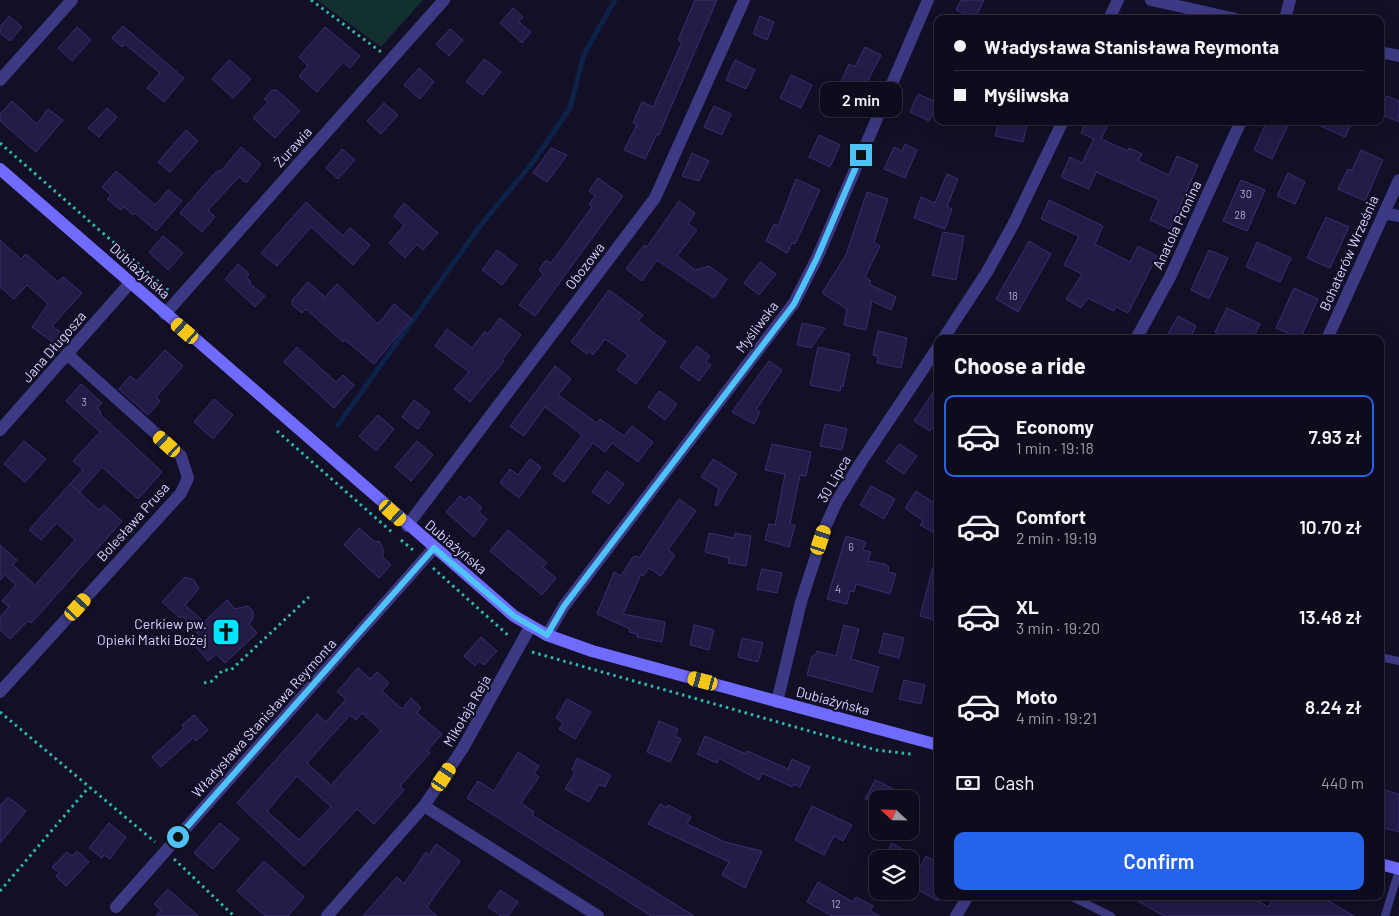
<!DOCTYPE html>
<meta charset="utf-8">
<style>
body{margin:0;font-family:Barlow,sans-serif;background:#171425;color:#f1f3f6;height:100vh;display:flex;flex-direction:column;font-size:19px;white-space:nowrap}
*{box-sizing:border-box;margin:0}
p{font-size:16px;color:#9b9ba3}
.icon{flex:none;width:28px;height:28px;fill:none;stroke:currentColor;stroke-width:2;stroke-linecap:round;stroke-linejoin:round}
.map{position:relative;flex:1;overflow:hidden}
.details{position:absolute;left:934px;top:335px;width:450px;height:565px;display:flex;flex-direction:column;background:#0e0b1c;border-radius:10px;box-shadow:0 5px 20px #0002,0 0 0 1px #2e2b3b}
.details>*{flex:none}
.banner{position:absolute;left:934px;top:15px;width:450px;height:110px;border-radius:10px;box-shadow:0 5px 20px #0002,0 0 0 1px #2e2b3b;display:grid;align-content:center;height:110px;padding:0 20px;background:#0e0b1c}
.needle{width:32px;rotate:292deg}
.fabs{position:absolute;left:869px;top:790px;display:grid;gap:10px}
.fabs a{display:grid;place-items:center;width:50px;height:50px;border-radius:10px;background:#0e0b1c;box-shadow:0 5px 20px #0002,0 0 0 1px #2e2b3b;font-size:25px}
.end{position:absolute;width:22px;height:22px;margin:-11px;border:6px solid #4fc3f7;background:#111;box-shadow:0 0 0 2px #111}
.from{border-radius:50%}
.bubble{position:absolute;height:35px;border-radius:10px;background:#0e0b1c;box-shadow:0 5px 20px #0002,0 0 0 1px #2e2b3b;font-size:16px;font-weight:600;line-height:35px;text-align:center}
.car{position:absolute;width:15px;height:30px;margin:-15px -8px;border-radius:6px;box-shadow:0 0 4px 1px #0007;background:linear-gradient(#f5c518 24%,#345 0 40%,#f5c518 0 76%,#345 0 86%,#f5c518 0)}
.banner b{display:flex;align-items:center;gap:18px;height:48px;font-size:19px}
.banner b+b{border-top:1px solid #2e2b3b}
.banner i{width:12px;height:12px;background:#f1f3f6}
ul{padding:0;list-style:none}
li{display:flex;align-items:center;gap:15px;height:82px;margin:0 10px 8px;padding:0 10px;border:2px solid transparent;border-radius:10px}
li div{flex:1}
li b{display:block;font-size:19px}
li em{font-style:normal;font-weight:600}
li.active{border-color:#2563eb}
li>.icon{width:45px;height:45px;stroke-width:1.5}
h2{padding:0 20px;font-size:22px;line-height:60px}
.pay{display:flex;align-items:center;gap:12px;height:55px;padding:0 20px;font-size:19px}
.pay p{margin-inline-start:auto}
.button{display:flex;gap:10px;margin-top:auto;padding:10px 20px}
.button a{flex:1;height:58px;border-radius:10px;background:#2563eb;color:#fff;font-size:20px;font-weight:600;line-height:58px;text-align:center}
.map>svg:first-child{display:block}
.green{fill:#12302f}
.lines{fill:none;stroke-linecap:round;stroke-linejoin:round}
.stream{stroke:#0c2248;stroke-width:5}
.building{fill:#241b47;stroke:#3b2d73;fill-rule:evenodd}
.path{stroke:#2fb8b0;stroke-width:3;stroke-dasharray:2.5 4;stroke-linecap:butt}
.lane{stroke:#3d3a85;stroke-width:8}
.street{stroke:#3d3a85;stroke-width:12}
.secondary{stroke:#6f6bff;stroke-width:12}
.route{stroke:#4fc3f7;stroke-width:6}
.labels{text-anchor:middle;stroke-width:4.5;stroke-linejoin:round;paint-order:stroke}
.number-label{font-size:11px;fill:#aca6d1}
.street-label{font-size:14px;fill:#d9d4ff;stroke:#130f26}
.poi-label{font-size:14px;fill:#d9d4ff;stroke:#130f26;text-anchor:end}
</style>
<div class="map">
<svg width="1399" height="916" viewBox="0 0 1399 916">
<rect width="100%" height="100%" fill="#130f26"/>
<!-- green -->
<polygon class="green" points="317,0 423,0 381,47"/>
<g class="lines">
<!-- stream -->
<polyline class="stream" points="338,425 480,226 533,162 570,108 584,54 615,0"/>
</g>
<!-- building -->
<g class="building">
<polygon points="695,0 717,0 659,135 657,134 645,159 624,150 637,125 633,123 642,102 653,107 682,42 678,40"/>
<polygon points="961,0 984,0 975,19 956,10"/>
<polygon points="513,8 523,17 519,22 531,32 522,43 500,23"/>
<polygon points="9,16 22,27 10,41 0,33 0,27"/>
<polygon points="760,16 774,22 767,40 753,34"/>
<polygon points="123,26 184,78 164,102 147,88 160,73 125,44 122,47 112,38"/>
<polygon points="77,27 91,40 72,61 58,48"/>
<polygon points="325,27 360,56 350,68 343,62 317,92 299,76 308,66 299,57"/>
<polygon points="450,29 463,40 449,56 436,44"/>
<polygon points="865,47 881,55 850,116 830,106 849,64 855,67"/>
<polygon points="484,59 501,72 483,95 466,82"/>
<polygon points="229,60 251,79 233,98 212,79"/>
<polygon points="735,60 755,70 746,89 726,80"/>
<polygon points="419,68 434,82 420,99 404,85"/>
<polygon points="791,75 812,85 801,108 780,98"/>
<polygon points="272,90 277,90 300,111 275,138 253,118 268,102 264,99"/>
<polygon points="918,94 938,103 929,121 910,112"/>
<polygon points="1387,96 1399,101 1399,122 1380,114"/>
<polygon points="12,101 37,124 48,109 63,120 36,152 0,121 0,114"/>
<polygon points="384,103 398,115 381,134 367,121"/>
<polygon points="714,106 731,114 722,135 704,127"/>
<polygon points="107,108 117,117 99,137 88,128"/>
<polygon points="999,121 1028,121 1023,142 995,136"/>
<polygon points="1087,121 1100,121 1108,125 1101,139 1128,151 1129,148 1142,154 1138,161 1169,175 1177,156 1198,165 1170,229 1150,220 1159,200 1096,172 1089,189 1061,177 1070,157 1082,163 1094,139 1081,133"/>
<polygon points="1267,121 1290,121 1272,159 1254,150"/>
<polygon points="1309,121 1353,121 1345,137"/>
<polygon points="186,130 198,141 170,172 158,162"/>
<polygon points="819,135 840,145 830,167 809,157"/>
<polygon points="905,144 917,150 905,178 884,169 894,147 902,151"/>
<polygon points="241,147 261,164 246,183 239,177 208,210 215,217 202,232 180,213 213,175 219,170 221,171"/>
<polygon points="551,148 567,155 547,182 533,173"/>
<polygon points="342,149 355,160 338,179 326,168"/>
<polygon points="1361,150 1383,160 1365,201 1338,189 1348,169 1352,170"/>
<polygon points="692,153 709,161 699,181 682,176"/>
<polygon points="116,171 155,205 168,190 182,201 156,231 135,213 133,215 124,207 121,210 107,199 111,195 102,187"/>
<polygon points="1288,173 1305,182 1295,204 1277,196"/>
<polygon points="947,174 958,179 947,207 952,209 945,229 914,218 921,197 935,203"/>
<polygon points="598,178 623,196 535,316 519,305 543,274 539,270 546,260 551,263 592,207 589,204 595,196 589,191"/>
<polygon points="796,179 820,190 795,244 792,243 787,253 766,241 774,224 778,226"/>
<polygon points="1241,180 1265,190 1247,231 1223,221"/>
<polygon points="867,192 888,199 874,242 880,246 865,277 871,281 869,284 896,297 891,310 872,301 866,330 844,325 847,309 822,293 846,255"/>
<polygon points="1049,200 1103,226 1095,244 1130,262 1138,246 1157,256 1128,313 1116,307 1114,311 1088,298 1081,308 1066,299 1082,274 1064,265 1079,236 1041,219"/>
<polygon points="679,201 695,213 688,224 697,230 677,256 695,270 709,266 727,279 714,298 657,260 642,281 626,269 644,245 647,247"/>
<polygon points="306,202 343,236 350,228 370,245 353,265 311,227 277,266 261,253"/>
<polygon points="404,203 438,233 423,250 417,244 405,258 389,243 404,225 394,216"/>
<polygon points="1326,217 1349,227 1330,268 1307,258"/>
<polygon points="943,232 964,236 956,280 932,275"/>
<polygon points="163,236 183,253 168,270 149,252"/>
<polygon points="0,240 21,259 26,254 58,282 63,277 82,293 52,326 62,333 55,344 32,327 48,304 27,285 14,299 0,287"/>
<polygon points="1029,241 1051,254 1018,312 996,299"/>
<polygon points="1257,242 1291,258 1280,282 1246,267"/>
<polygon points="497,250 517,265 502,285 482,270"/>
<polygon points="1209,250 1228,258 1209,299 1191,290"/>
<polygon points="760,262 776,274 759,295 744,283"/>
<polygon points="238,264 249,274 246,277 251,282 249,283 265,296 255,307 225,279"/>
<polygon points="308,282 325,297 337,284 378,324 394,304 412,319 374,364 345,340 343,342 306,309 302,313 292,305 292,300"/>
<polygon points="1294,288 1318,299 1300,339 1276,328"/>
<polygon points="609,290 643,315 638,321 666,342 636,384 617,370 628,355 605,339 593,355 589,351 587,354 571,342"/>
<polygon points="1227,308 1260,324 1253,339 1230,339 1215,332"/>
<polygon points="1178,316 1196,326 1189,339 1165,339"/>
<polygon points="500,318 521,335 502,360 504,361 470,402 454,389 469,372 435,346 447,329 472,348 485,331 488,334"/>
<polygon points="802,323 825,328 811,348 797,345"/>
<polygon points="878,331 907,338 901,368 877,363 878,356 873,355"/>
<polygon points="697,346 710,356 706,362 711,365 699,381 680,367"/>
<polygon points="297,347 336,382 343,375 354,385 334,408 284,362"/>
<polygon points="818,347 850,354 843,387 841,386 840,391 810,385"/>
<polygon points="165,350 183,366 156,397 160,401 148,415 119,389 130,376 137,381"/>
<polygon points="769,361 782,370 756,410 760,412 754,424 732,412"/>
<polygon points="555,366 571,379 558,395 597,423 600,419 624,436 632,426 653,442 638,462 612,443 605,452 593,443 564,482 553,474 582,435 545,407 524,436 510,426"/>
<polygon points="81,384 102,403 97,408 101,412 100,414 162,472 138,499 102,467 79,493 70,484 83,470 73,461 100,432 66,401"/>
<polygon points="938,385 938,420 930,431 914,421"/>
<polygon points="659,391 677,404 665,420 648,407"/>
<polygon points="214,399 233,415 213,439 194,422"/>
<polygon points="414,400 430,412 418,429 402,417"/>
<polygon points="378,415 394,429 376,451 359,436"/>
<polygon points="825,424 847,429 842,450 820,446"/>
<polygon points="24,441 46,459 25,482 4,464"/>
<polygon points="417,441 433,455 411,481 395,467"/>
<polygon points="772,444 811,452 806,476 800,475 790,524 795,526 789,547 765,540 769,524 775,525 785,474 765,470"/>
<polygon points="899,444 917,456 904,474 886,462"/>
<polygon points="530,459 541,467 519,498 500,483 510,469 518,475"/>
<polygon points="713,459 737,474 717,506 715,505 719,488 701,477"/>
<polygon points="607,471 624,484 609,504 592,492"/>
<polygon points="70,484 99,510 104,505 122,521 44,609 31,623 28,621 10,639 0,630 0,617 9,607 2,601 16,585 5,575 0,580 0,545 17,560 13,565 35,585 75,540 57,523 41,540 29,530"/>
<polygon points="871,486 895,499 884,519 860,505"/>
<polygon points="916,491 934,503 938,497 938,535 920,525 923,521 905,508"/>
<polygon points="460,496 465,500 469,496 482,508 479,512 487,519 474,537 446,512"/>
<polygon points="679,499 696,511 668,550 675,555 661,576 649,568 643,576 641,574 623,614 665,622 662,642 637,637 638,634 629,632 630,629 597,614 614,572 621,576 633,557 636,556 639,558"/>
<polygon points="359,528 375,542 379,541 383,549 383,557 391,565 379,578 344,545"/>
<polygon points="508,530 547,563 543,567 556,578 542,595 490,551"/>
<polygon points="709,533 734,538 735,533 751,536 746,566 728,563 729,558 705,552"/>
<polygon points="846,536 866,542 863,550 871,552 868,561 885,564 889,567 888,572 896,574 890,594 856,584 854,592 850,591 847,604 827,599"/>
<polygon points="933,567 938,567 938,621 920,616"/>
<polygon points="762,569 782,573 777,593 757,589"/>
<polygon points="185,577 194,580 199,589 185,605 204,622 227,600 235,609 248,606 253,611 253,618 249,624 257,633 225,663 216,654 208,661 195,646 203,639 182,616 180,618 162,602"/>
<polygon points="694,625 714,630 709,650 690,645"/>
<polygon points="844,625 859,629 851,659 879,667 872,692 807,675 812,656 815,656 817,651 836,656"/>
<polygon points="884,633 904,638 899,658 879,653"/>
<polygon points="481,637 497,651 484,665 479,661 475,666 464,656"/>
<polygon points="742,638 763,643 758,662 738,657"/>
<path d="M358,668L370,679L377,672L389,683L382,691L402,709L411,698L421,708L417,713L442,734L427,751L430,753L400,786L404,790L374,824L357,809L304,866L237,803L317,714L326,722L346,699L337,692ZM362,713L381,730L331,785L307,763L350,715L356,720ZM297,776L331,807L299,840L267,811Z"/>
<polygon points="904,680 925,685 921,704 899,699"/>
<polygon points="567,699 591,712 575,739 559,729 563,723 556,718"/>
<polygon points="194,715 208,730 196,741 193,738 161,767 152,757 184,728 182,725"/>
<polygon points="659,721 678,729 675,736 681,739 670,762 647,752"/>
<polygon points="705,736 746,754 747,751 788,769 792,759 810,767 800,787 794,784 792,787 762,773 759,780 719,758 717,763 697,754"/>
<polygon points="518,752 539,766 534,774 539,777 521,803 534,812 532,815 694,916 651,916 467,798 478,781 494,791"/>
<polygon points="577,758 611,775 605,787 599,784 589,802 565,789 575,772 572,770"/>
<polygon points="875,780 882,783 911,799 865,799"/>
<polygon points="1380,789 1399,794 1399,832 1380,827"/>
<polygon points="8,797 26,811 0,843 0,806"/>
<polygon points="660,804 667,808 668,805 691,817 687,824 725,842 762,851 745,888 722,875 729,862 648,824"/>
<polygon points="812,806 852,825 843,841 834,836 824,855 795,840"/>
<polygon points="109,823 126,837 110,859 104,855 102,858 89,848"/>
<polygon points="220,823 239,839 213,869 194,853"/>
<polygon points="892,843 919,859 883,859"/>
<polygon points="436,844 460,861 427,907 437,916 363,916 397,877 404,884 426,852 429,855"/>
<polygon points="77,851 89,862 66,886 56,876 59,873 52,867 67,852 72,856"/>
<polygon points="926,856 938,863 938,901 910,885"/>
<polygon points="264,861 304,897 288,916 265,916 237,891"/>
<polygon points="818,882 853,902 856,897 873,906 870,911 880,916 832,916 807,902"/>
<polygon points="168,889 198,916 156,916 161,910 154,904"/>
<polygon points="500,890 518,902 508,916 501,916 488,907"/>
<polygon points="1129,896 1251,896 1268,907 1275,896 1320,896 1354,916 1164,916"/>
</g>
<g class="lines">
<!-- path -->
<g class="path">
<polyline points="311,0 381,52"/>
<polyline points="0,143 169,291"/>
<polyline points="277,431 394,534"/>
<polyline points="401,540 413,550"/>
<polyline points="433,568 510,637"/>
<polyline points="532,652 876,750 911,754"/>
<polyline points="204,683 212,681 223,670 231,670 309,597"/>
<polyline points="0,712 155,842"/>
<polyline points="174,859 234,916"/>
<polyline points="0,891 89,787"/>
</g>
<!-- lane -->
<g class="lane">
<polyline points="1380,657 1399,661"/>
<polyline points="1070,896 1111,916"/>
<polyline points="1385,916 1399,870"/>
</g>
<!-- street -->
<g class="street">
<polyline points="1151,0 1236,19"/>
<polyline points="1109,19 1118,0"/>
<polyline points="1285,19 1290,0"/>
<polyline points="1380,52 1399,56"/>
<polyline points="0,80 72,0"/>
<polyline points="1384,213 1399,216"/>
<polyline points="165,314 444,0"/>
<polyline points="943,339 987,272 1013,225 1063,121"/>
<polyline points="1136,339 1170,277 1241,121"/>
<polyline points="1327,339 1399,180"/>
<polyline points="0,430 130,283"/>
<polyline points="407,526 655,198 744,0"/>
<polyline points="547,635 564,606 794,303 817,258 928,0"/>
<polyline points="0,692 181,493 188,478 181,456 67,354"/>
<polyline points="777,702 801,602 826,525 837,501 863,459 938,347"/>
<polyline points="424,806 598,916"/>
<polyline points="116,907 434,548"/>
<polyline points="327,916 424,806 463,748 530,627"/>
<polyline points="956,916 968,896"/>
</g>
<!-- secondary -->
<g class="secondary">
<polyline points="0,169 514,616 547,635 592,651 938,745"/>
<polyline points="1380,864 1399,869"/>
</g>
</g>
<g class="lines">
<!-- route -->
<polyline class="route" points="178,837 434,548 514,616 547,635 564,606 794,304 817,258 861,155"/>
</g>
<!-- icons -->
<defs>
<symbol id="church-square" viewBox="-11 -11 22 22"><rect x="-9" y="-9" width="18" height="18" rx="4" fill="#00e5ff" stroke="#130f26"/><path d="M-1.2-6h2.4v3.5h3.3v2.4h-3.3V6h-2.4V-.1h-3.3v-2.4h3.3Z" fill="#111"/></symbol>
</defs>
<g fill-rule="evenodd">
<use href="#church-square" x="210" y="616" width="32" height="32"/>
</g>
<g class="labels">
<!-- number labels -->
<g class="number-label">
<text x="1246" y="198">30</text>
<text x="1240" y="219">28</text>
<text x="1013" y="300">18</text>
<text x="84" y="406">3</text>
<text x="851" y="551">6</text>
<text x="838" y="593">4</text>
<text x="836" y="908">12</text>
</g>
<!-- street labels -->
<g class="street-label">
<text transform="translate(293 147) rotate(-48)" y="5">Żurawia</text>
<text transform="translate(1177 225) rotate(-65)" y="5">Anatola Pronina</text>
<text transform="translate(1349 253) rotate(-66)" y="5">Bohaterów Września</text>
<text transform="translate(585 266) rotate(-53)" y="5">Obozowa</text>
<text transform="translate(140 271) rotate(42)" y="5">Dubiażyńska</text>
<text transform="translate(757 327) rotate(-53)" y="5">Myśliwska</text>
<text transform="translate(54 347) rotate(-49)" y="5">Jana Długosza</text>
<text transform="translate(834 479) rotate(-60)" y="5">30 Lipca</text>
<text transform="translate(133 522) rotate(-48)" y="5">Bolesława Prusa</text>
<text transform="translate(456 547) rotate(40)" y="5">Dubiażyńska</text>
<text transform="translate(833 701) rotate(15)" y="5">Dubiażyńska</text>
<text transform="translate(467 711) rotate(-60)" y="5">Mikołaja Reja</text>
<text transform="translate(264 718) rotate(-48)" y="5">Władysława Stanisława Reymonta</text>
</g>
<!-- poi labels -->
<g class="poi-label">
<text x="207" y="629">Cerkiew pw.<tspan x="207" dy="16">Opieki Matki Bożej</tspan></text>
</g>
</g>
</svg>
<div class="fabs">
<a><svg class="needle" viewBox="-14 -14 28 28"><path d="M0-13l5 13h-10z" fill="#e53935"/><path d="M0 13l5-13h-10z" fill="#9b9ba3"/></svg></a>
<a><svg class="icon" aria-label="layers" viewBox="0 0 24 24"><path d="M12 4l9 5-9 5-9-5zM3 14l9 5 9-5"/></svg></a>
</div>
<i class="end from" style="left:178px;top:837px"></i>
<i class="end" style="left:861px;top:155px"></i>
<div class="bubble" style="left:820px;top:82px;width:82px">2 min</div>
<i class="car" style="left:185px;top:331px;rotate:311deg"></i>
<i class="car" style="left:167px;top:444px;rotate:312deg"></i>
<i class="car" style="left:393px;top:513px;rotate:132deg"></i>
<i class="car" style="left:821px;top:540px;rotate:18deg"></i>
<i class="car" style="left:78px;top:607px;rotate:42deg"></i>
<i class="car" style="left:703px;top:681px;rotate:285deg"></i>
<i class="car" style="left:444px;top:777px;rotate:34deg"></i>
<div class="banner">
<b><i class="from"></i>Władysława Stanisława Reymonta</b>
<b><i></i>Myśliwska</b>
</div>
<section class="details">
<h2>Choose a ride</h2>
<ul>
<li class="active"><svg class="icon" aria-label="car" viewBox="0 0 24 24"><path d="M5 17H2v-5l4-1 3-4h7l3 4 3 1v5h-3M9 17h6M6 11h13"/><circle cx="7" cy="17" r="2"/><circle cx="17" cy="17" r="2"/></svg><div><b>Economy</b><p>1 min · 19:18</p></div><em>7.93 zł</em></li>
<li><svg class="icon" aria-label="car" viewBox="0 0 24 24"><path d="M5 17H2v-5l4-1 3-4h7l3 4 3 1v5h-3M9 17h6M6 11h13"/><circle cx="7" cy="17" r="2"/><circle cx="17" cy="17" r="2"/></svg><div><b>Comfort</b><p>2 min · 19:19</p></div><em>10.70 zł</em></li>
<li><svg class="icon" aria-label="car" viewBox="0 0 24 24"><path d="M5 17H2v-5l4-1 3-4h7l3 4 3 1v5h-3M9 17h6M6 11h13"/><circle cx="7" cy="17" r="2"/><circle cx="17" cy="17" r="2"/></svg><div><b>XL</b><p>3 min · 19:20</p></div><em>13.48 zł</em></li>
<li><svg class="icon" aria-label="car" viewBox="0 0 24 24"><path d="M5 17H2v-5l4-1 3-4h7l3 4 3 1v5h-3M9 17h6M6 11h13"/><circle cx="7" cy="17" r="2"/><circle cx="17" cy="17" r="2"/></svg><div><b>Moto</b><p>4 min · 19:21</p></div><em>8.24 zł</em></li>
</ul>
<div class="pay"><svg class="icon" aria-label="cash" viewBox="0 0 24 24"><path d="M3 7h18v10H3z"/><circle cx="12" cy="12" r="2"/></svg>Cash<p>440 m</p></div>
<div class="button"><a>Confirm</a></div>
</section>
</div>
